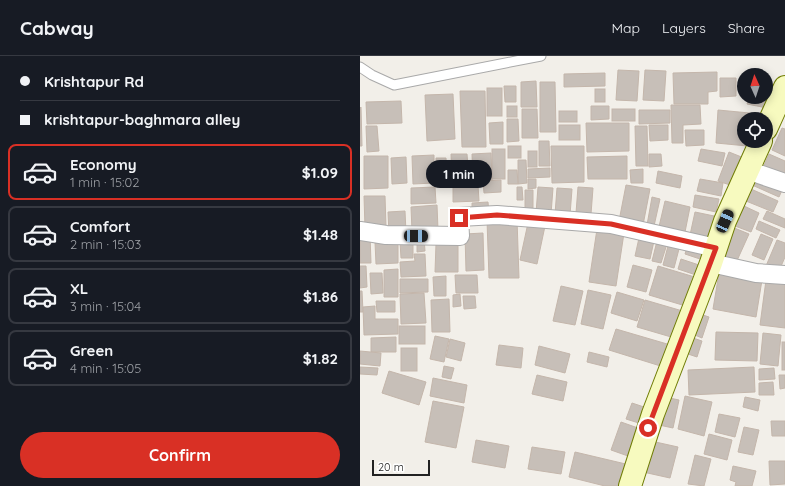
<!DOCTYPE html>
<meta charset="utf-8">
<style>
body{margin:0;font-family:Quicksand,sans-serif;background:#242831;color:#f1f3f6;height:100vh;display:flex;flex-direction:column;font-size:15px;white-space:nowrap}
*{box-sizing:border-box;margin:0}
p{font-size:13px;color:#9ea1a6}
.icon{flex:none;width:22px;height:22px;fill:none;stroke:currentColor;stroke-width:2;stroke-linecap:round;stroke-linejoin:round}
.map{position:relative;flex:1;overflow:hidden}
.sheet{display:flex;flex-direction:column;background:#171b24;width:360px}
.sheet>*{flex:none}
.banner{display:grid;align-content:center;height:88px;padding:0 20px;background:#171b24}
.needle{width:26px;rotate:357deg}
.fabs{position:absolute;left:377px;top:12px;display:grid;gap:8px}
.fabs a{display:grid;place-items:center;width:36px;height:36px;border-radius:50%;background:#171b24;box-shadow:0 2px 10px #0003;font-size:20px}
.scale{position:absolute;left:12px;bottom:10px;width:58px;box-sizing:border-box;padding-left:4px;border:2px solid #222;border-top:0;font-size:11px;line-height:14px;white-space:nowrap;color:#222;-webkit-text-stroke:3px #fff;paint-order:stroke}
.end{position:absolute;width:18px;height:18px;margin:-9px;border:5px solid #d93025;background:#fff;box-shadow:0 0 0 2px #fff}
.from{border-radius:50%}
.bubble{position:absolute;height:28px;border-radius:14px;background:#171b24;box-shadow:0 2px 10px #0003;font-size:13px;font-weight:700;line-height:28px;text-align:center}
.car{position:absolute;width:12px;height:24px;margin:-12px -6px;border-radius:5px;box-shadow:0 0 3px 1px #0007;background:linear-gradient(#222 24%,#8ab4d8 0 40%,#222 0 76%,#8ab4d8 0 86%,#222 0)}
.banner b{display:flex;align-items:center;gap:14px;height:38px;font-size:15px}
.banner b+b{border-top:1px solid #363941}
.banner i{width:10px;height:10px;background:#f1f3f6}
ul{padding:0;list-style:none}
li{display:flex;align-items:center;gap:12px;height:56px;margin:0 8px 6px;padding:0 12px;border:2px solid #363941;border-radius:8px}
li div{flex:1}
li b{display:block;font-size:15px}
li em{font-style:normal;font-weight:700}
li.active{border-color:#d93025}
li>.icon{width:36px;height:36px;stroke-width:1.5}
.button{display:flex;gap:8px;margin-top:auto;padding:8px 20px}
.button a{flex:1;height:46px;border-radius:24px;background:#d93025;color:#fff;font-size:16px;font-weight:700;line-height:46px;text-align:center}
header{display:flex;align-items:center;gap:24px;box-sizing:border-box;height:56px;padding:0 20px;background:#171b24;border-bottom:1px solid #363941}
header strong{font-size:19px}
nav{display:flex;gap:22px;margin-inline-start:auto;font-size:14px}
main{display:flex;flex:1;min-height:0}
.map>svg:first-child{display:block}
.building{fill:#c7bfb8;stroke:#c4b6ab}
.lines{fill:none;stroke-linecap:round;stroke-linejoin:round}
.lane-casing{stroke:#a9a9a9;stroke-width:11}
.street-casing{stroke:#a9a9a9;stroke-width:20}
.secondary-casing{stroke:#707d05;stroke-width:24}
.lane{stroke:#fff;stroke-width:9}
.street{stroke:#fff;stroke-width:18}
.secondary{stroke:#f7fabf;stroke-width:22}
.route{stroke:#d93025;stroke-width:5}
</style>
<header>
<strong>Cabway</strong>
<nav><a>Map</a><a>Layers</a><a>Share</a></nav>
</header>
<main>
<section class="sheet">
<div class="banner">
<b><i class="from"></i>Krishtapur Rd</b>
<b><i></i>krishtapur-baghmara alley</b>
</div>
<ul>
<li class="active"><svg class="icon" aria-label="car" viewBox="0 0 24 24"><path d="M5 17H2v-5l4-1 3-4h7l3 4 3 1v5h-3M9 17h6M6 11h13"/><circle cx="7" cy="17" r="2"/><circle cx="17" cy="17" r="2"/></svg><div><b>Economy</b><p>1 min · 15:02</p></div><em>$1.09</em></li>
<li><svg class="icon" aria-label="car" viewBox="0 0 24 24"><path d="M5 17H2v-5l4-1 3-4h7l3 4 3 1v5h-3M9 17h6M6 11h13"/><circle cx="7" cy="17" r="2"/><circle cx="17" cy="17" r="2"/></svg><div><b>Comfort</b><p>2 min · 15:03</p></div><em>$1.48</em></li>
<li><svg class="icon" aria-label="car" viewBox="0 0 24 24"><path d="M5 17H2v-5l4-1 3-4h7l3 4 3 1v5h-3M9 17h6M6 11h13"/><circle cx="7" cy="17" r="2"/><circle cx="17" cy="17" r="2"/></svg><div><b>XL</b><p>3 min · 15:04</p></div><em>$1.86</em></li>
<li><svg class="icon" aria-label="car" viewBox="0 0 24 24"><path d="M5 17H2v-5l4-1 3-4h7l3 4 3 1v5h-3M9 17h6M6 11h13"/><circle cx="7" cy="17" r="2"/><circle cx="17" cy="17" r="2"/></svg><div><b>Green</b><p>4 min · 15:05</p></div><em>$1.82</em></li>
</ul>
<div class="button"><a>Confirm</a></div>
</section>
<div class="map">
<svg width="425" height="430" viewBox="0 0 425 430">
<rect width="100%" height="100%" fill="#f2efe9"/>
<!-- building -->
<g class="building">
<polygon points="258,14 279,15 277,45 256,44"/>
<polygon points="285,14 306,15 304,45 283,44"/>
<polygon points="357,16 357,35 348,36 348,48 314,48 313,17"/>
<polygon points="245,17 245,30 204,31 204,18"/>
<polygon points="360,22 376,22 376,40 360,41"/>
<polygon points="176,25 177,51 161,51 161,26"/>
<polygon points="180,26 195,26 196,76 180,76"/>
<polygon points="406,26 413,28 407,52 387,48 389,41 406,41"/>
<polygon points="144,30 156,30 156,46 145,46"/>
<rect x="127" y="32" width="15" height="28"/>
<rect x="235" y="33" width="10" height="13"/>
<polygon points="100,35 125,35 126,91 102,91"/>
<polygon points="93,38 95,83 67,85 65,39"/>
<polygon points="41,45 42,67 7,68 6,46"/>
<polygon points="311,49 340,49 341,68 323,69 323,87 312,87"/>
<rect x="147" y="50" width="10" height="11"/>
<polygon points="231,50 249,50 249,63 231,64"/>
<polygon points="1,51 2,90 0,90 0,52"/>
<polygon points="162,53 177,53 178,82 162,82"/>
<rect x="252" y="53" width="23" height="12"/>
<polygon points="279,54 310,54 310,67 279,68"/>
<polygon points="358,54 400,58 400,63 384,63 384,85 398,85 398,91 356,87"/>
<rect x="199" y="55" width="18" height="11"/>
<polygon points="147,63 158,63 159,85 147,86"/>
<polygon points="143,66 143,88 130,88 129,67"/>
<polygon points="226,67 269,67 269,95 227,96"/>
<rect x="199" y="69" width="21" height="15"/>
<polygon points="289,69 308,69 308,84 290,85"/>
<polygon points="6,70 17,70 19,95 7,96"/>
<polygon points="275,70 287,70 288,110 276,110"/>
<polygon points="422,72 425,73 425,100 412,94"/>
<polygon points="325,74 344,74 344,89 326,90"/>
<polygon points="179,85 189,85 190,110 179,110"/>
<rect x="148" y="90" width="13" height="12"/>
<polygon points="191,90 224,90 224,126 192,127"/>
<rect x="132" y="93" width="13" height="30"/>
<polygon points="341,93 365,97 362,110 338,105"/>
<rect x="168" y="95" width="9" height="16"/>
<polygon points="369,96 384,102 373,130 358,125"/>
<polygon points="131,97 132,124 113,125 112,98"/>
<polygon points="91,98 107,98 109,125 92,126"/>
<polygon points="289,98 301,98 302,110 289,111"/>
<polygon points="409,98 425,105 425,124 402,114"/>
<polygon points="74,99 74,127 53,128 52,100"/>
<polygon points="4,100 28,100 28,132 4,133"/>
<polygon points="267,100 267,123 228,123 227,101"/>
<polygon points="46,101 47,127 32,128 31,102"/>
<polygon points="76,102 86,102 87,126 77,126"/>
<polygon points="158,104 166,104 167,127 158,128"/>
<polygon points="190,112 190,121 168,122 168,113"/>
<polygon points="283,113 283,127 271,127 270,114"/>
<polygon points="148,114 157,114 158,128 148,128"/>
<polygon points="298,115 322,120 320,132 296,127"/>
<polygon points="396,121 423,132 419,141 392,129"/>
<polygon points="168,123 176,123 176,132 168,133"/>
<polygon points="340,123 363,127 361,140 337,135"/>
<polygon points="141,124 141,136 124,137 123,125"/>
<polygon points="118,129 119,145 93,146 93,130"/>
<polygon points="266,129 290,133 283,169 259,165"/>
<polygon points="75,131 76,147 51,148 51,132"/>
<polygon points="157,131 162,131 163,144 157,144"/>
<polygon points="178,131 193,132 191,158 176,157"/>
<polygon points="218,131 233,132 231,158 216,157"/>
<polygon points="197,132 212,133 210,159 195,158"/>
<polygon points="391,133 418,145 413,156 386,145"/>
<polygon points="165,134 173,134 173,152 165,153"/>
<polygon points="335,139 359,143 356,156 333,151"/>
<polygon points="4,140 25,140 26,171 5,172"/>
<polygon points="292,141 300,143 294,170 287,169"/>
<polygon points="305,145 330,151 324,181 298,175"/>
<polygon points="128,146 129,158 112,159 112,147"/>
<polygon points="77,149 78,174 52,175 51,151"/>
<polygon points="384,150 399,157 391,176 375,170"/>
<polygon points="45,155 46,177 29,178 28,156"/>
<polygon points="407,155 425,163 425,172 403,163"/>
<polygon points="335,156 359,161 354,184 330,179"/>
<polygon points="157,163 159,222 129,222 127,164"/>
<polygon points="399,165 420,174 416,182 396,173"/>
<polygon points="168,167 185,170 177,208 160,204"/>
<polygon points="372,171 389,178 375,209 359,201"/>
<polygon points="237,173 264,177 256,230 229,226"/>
<polygon points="123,177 124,214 106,215 105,178"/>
<polygon points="10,178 11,207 0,207 0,179"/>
<polygon points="401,178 413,183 404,204 392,199"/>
<polygon points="57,182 64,182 65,195 57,196"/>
<polygon points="279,182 294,185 290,203 275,200"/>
<polygon points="417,184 425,187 425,201 419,215 406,210"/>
<polygon points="53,185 53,202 41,202 40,186"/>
<polygon points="297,185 307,188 301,207 292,205"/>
<polygon points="15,186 38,186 38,207 16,208"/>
<polygon points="76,188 98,188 98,216 75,216"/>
<polygon points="328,188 346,194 343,204 325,198"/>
<polygon points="308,190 319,193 314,212 303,209"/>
<polygon points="54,198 65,198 66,220 41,221 40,206 55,205"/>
<polygon points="321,203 339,209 336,219 318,213"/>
<polygon points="273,209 292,214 286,236 267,231"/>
<polygon points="0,210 6,210 7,231 0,232"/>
<polygon points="298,210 338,222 329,251 289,239"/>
<polygon points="38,213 38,241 24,241 24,214"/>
<polygon points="10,217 22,217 23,237 11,238"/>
<polygon points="359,217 402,224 396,261 353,253"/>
<polygon points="95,219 117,219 118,237 96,237"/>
<polygon points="86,220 86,240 74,240 73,221"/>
<polygon points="40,223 68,223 68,236 40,237"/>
<polygon points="406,224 425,226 425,272 400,269"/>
<polygon points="201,230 223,235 215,269 193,265"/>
<polygon points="228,234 251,239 243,273 221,268"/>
<polygon points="0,235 2,235 3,256 0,256"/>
<polygon points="257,236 284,244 277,265 251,257"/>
<polygon points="64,237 66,267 41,268 40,238"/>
<polygon points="100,238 101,250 93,251 93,239"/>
<polygon points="103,240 115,240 116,252 104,253"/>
<polygon points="89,243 90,276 72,276 71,244"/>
<polygon points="285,244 326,256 318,283 277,271"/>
<polygon points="16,245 35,245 35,256 17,256"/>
<polygon points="15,250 15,263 38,263 38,278 4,279 3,251"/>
<polygon points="337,257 349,261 342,282 330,277"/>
<rect x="39" y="270" width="26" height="18"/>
<polygon points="256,273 314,290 307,312 249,294"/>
<polygon points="356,276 398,277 397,305 355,304"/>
<polygon points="403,277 421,279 418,310 400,308"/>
<polygon points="75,280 89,283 84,306 70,303"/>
<polygon points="327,280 342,285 337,301 322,296"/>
<polygon points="36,281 36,296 11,296 11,282"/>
<polygon points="90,283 105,287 101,305 86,301"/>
<rect x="422" y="286" width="3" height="28"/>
<polygon points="139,289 163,292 161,312 136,309"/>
<polygon points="179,290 210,298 205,317 175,309"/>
<rect x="41" y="292" width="16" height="23"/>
<polygon points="0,295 21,297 20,310 0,308"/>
<polygon points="229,296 249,301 247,311 227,306"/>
<polygon points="84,310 94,312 91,323 82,321"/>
<polygon points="0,311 18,312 17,319 0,318"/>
<polygon points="394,311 395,336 329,339 328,314"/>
<polygon points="414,312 415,323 399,324 399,313"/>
<polygon points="29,315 66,326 59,349 22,337"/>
<polygon points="177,319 207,326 203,345 172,338"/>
<polygon points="419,319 425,319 425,332 420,333"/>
<polygon points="73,322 107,329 104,347 70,340"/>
<polygon points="413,326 414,339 399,339 399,327"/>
<polygon points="325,340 352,346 344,380 318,373"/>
<polygon points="305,341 319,344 313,372 299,369"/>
<polygon points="385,341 400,344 398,355 383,351"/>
<polygon points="73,345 104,351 96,392 65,386"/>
<polygon points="272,347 287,352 282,368 266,363"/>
<polygon points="359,358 380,362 375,381 355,376"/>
<polygon points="411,365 425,365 425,380 412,380"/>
<polygon points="261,366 278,372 268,400 251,394"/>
<polygon points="384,371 399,374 393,399 378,396"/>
<polygon points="349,378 372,384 367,404 344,398"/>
<polygon points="116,384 149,390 145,412 112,406"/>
<polygon points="291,385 318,391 310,422 283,416"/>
<polygon points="172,391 205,396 201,418 168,413"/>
<polygon points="215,396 270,409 265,430 245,430 209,421"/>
<polygon points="335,399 351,403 344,430 328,428"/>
<polygon points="409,405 425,405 425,428 410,429"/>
<polygon points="373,410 396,415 392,430 375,430 376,426 370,424"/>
</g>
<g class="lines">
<defs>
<polyline id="lane" points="0,11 12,19 34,29 181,0"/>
<g id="street">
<polyline points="387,114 425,127"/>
<polyline points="0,175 26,179 100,180 99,161 137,159 251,168 356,192"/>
<polyline points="351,207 396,217 425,219"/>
</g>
<g id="secondary">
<polyline points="406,73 425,31"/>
<polyline points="270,430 293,358 351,207 365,165 401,85"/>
</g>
</defs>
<!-- lane casing -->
<use href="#lane" class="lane-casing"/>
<!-- street casing -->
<use href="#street" class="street-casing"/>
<!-- secondary casing -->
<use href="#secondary" class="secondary-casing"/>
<!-- lane -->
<use href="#lane" class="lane"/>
<!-- street -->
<use href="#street" class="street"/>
<!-- secondary -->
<use href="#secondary" class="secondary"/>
</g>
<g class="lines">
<!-- route -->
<polyline class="route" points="99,162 137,159 251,168 356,192 288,372"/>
</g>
</svg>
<div class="fabs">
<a><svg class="needle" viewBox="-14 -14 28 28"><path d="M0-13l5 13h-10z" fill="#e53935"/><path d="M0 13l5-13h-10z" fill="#9ea1a6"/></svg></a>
<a><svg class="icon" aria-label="locate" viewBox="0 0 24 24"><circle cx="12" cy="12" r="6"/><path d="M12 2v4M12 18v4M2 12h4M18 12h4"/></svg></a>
</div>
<div class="scale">20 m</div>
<i class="end from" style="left:288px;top:372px"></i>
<i class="end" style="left:99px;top:162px"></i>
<div class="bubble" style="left:66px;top:104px;width:66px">1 min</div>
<i class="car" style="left:365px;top:165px;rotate:24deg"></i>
<i class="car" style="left:56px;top:180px;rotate:91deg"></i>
</div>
</main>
